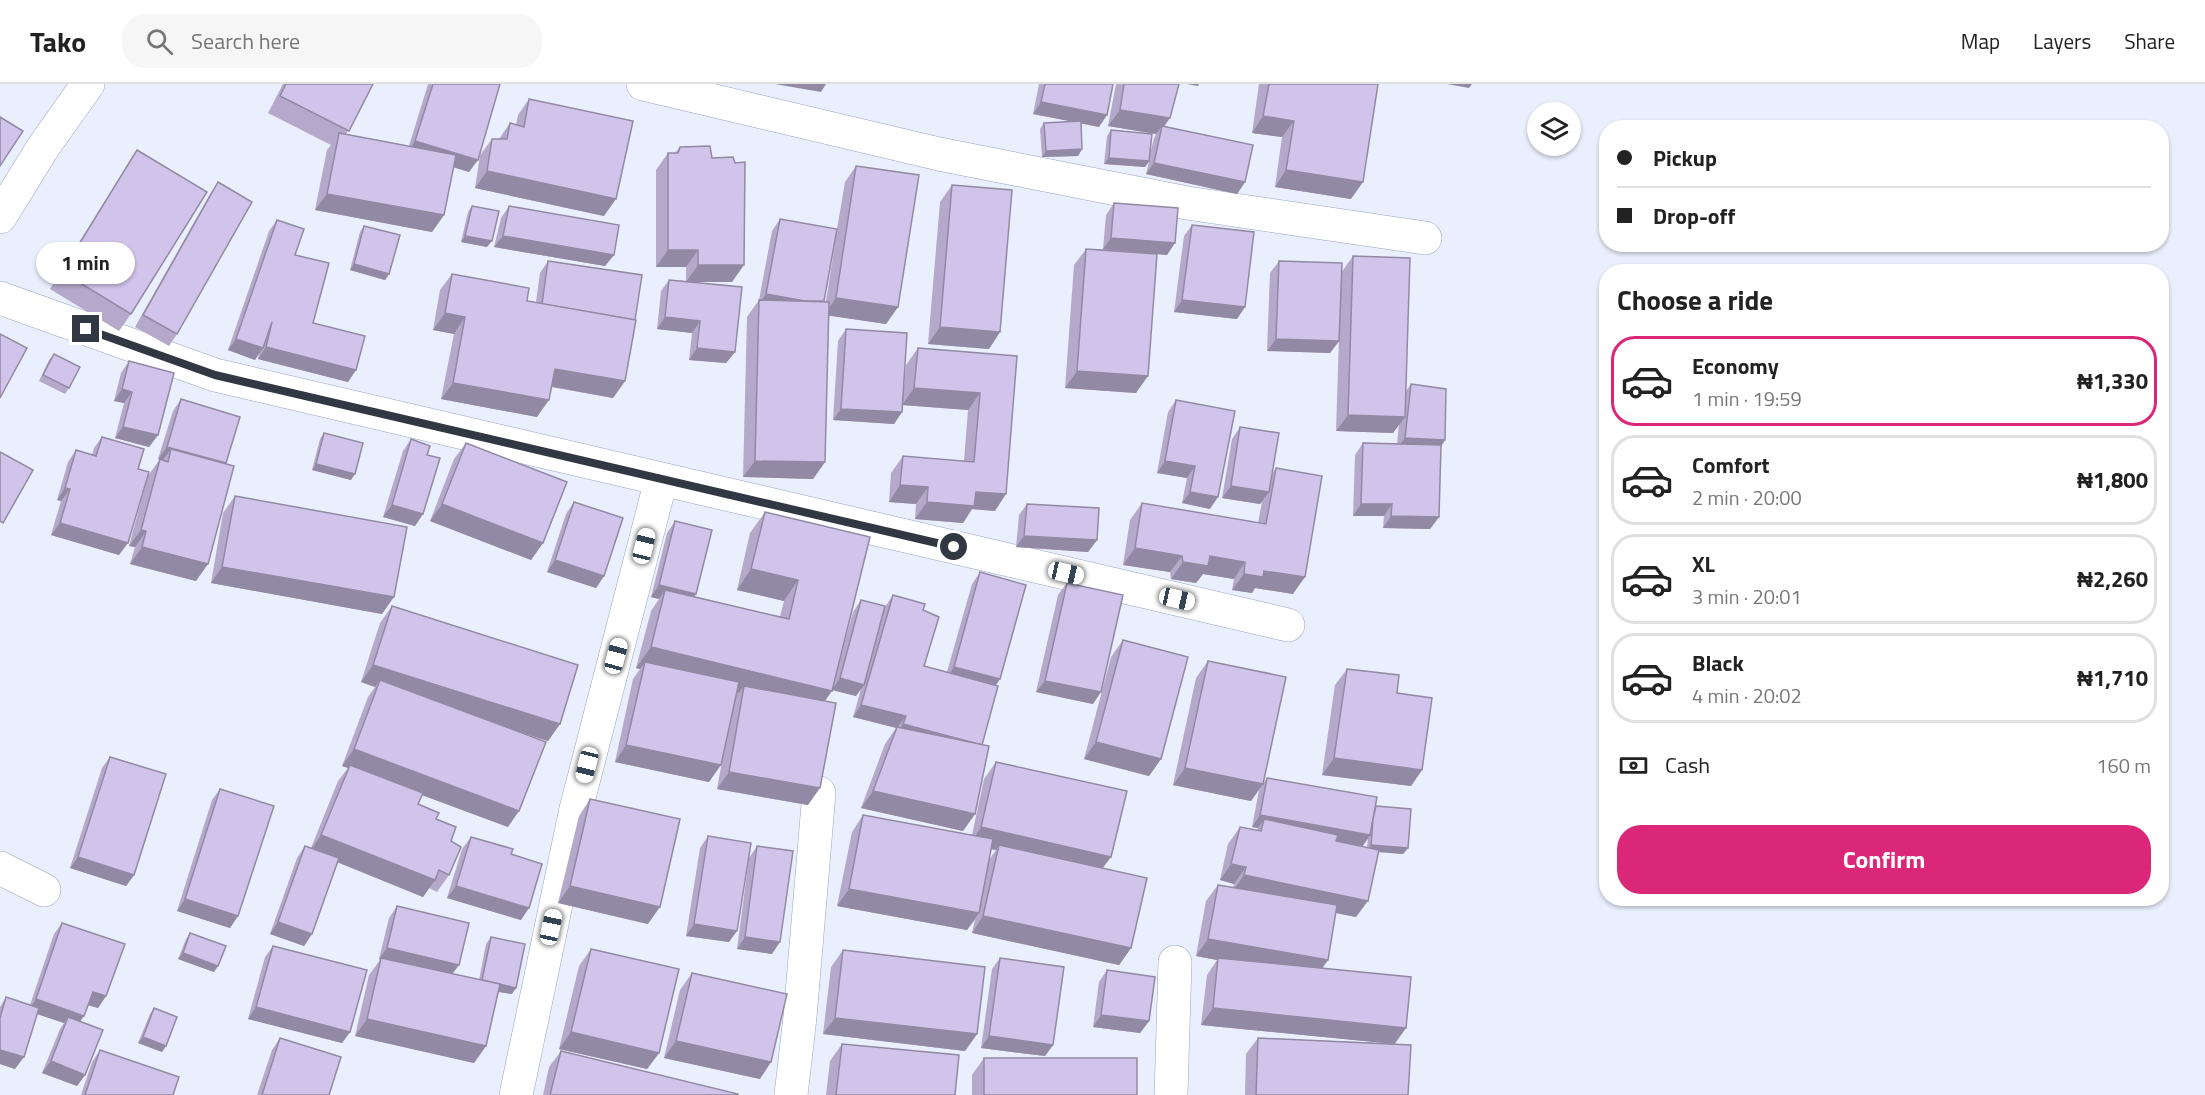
<!DOCTYPE html>
<meta charset="utf-8">
<style>
body{margin:0;font-family:"Titillium Web",sans-serif;background:#f6f6f6;color:#222;height:100vh;display:flex;flex-direction:column;font-size:22px;white-space:nowrap}
*{box-sizing:border-box;margin:0}
p{font-size:20px;color:#767676}
.icon{flex:none;width:33px;height:33px;fill:none;stroke:currentColor;stroke-width:2;stroke-linecap:round;stroke-linejoin:round}
.map{position:relative;flex:1;overflow:hidden}
.panel{position:absolute;left:1599px;top:180px;width:570px;height:642px;display:flex;flex-direction:column;background:#fff;border-radius:24px;box-shadow:0 2px 4px #0004}
.panel>*{flex:none}
.banner{position:absolute;left:1599px;top:36px;width:570px;height:132px;border-radius:24px;box-shadow:0 2px 4px #0004;display:grid;align-content:center;height:132px;padding:0 18px;background:#fff}
.buttons{position:absolute;left:1527px;top:18px;display:grid;gap:12px}
.buttons a{display:grid;place-items:center;width:54px;height:54px;border-radius:50%;background:#fff;box-shadow:0 2px 4px #0004;font-size:30px}
.end{position:absolute;width:27px;height:27px;margin:-14px;border:8px solid #323744;background:#fff;box-shadow:0 0 0 3px #fff}
.from{border-radius:50%}
.bubble{position:absolute;height:42px;border-radius:21px;background:#fff;box-shadow:0 2px 4px #0004;font-size:20px;font-weight:700;line-height:42px;text-align:center}
.car{position:absolute;width:18px;height:36px;margin:-18px -9px;border-radius:8px;box-shadow:0 0 4px 2px #0007;background:linear-gradient(#fff 24%,#345 0 40%,#fff 0 76%,#345 0 86%,#fff 0)}
.banner b{display:flex;align-items:center;gap:21px;height:57px;font-size:22px}
.banner b+b{border-top:2px solid #e0e0e0}
.banner i{width:15px;height:15px;background:#222}
ul{padding:0;list-style:none}
li{display:flex;align-items:center;gap:18px;height:90px;margin:0 12px 9px;padding:0 6px;border:3px solid #e0e0e0;border-radius:24px}
li div{flex:1}
li b{display:block;font-size:22px}
li em{font-style:normal;font-weight:700}
li.active{border-color:#db2777}
li>.icon{width:54px;height:54px;stroke-width:1.5}
h2{padding:0 18px;font-size:27px;line-height:72px}
.pay{display:flex;align-items:center;gap:15px;height:66px;padding:0 18px;font-size:22px}
.pay p{margin-inline-start:auto}
.primary-button{display:flex;gap:12px;margin-top:auto;padding:12px 18px}
.primary-button a{flex:1;height:69px;border-radius:24px;background:#db2777;color:#fff;font-size:24px;font-weight:700;line-height:69px;text-align:center}
header{display:flex;align-items:center;gap:36px;box-sizing:border-box;height:84px;padding:0 30px;background:#fff;border-bottom:2px solid #e0e0e0}
header strong{font-size:28px}
nav{display:flex;gap:33px;margin-inline-start:auto;font-size:21px}
.search{width:420px;height:54px;background:#f6f6f6;display:flex;align-items:center;gap:15px;box-sizing:border-box;padding:0 21px;border-radius:24px;color:#767676;font-size:22px}
.map>svg:first-child{display:block}
.lines{fill:none;stroke-linecap:round;stroke-linejoin:round}
.minor-casing{stroke:#97a3c3;stroke-width:34}
.minor{stroke:#fff;stroke-width:33}
.wall{fill:#b4a9ca;fill-rule:evenodd}
.shaded-wall{fill:#9289a4}
.building{fill:#d1c4eb;stroke:#9289a4;stroke-width:1.5}
.route{stroke:#323744;stroke-width:8}
</style>
<header>
<strong>Tako</strong>
<div class="search"><svg class="icon" aria-label="search" viewBox="0 0 24 24"><circle cx="10" cy="10" r="6"/><path d="M15 15l6 6"/></svg>Search here</div>
<nav><a>Map</a><a>Layers</a><a>Share</a></nav>
</header>
<div class="map">
<svg width="2205" height="1011" viewBox="0 0 2205 1011">
<rect width="100%" height="100%" fill="#eaeffd"/>
<g class="lines">
<defs>
<g id="minor">
<polyline points="643,0 939,70 1187,119 1425,154"/>
<polyline points="0,133 44,62 88,0"/>
<polyline points="0,214 215,291 1288,541"/>
<polyline points="0,784 44,806"/>
<polyline points="516,1011 576,725 661,396"/>
<polyline points="791,1011 800,933 819,709"/>
<polyline points="1171,1011 1175,878"/>
</g>
</defs>
<!-- minor casing -->
<use href="#minor" class="minor-casing"/>
<!-- minor -->
<use href="#minor" class="minor"/>
</g>
<!-- wall -->
<g class="wall">
<polygon points="283,0 373,0 346,50 409,62 428,0 500,0 469,88 453,83 444,131 432,148 315,126 327,66 331,61 268,29"/>
<polygon points="1039,0 1113,0 1099,43 1081,39 1082,65 1078,72 1042,73 1040,45 1044,39 1071,37 1033,30"/>
<polygon points="1116,0 1179,0 1164,42 1245,98 1237,110 1146,90 1149,78 1145,83 1104,80 1107,52 1111,46 1149,74 1154,54 1156,50 1108,42"/>
<polygon points="1259,0 1378,0 1351,115 1275,103 1282,53 1252,49"/>
<polygon points="529,15 604,132 475,104 480,71 492,55 499,55 510,39 516,41 518,31"/>
<polygon points="680,63 732,198 692,198 735,268 726,279 689,276 692,249 657,245 661,207 669,196 686,197 686,183 656,183 656,86 668,69 675,69"/>
<polygon points="137,66 131,230 119,247 50,205 126,83"/>
<path d="M856,82L898,223L886,240L829,231L825,378L813,395L743,393L747,233L759,216L772,147L780,135L837,145L845,98ZM837,147L826,217H824Z"/>
<polygon points="218,98 177,250 169,262 135,243 210,110"/>
<polygon points="952,101 1000,248 989,265 928,260 940,118"/>
<polygon points="1114,119 1167,171 1157,170 1136,309 1065,304 1074,181 1086,165 1103,165 1106,131"/>
<polygon points="472,122 487,163 461,158 468,128"/>
<polygon points="509,122 614,171 605,182 494,163 501,134"/>
<polygon points="277,136 295,171 313,239 356,286 348,298 258,275 259,269 255,276 228,266 269,147"/>
<polygon points="1192,141 1237,235 1174,228 1184,152"/>
<polygon points="364,142 389,190 385,196 350,186 360,148"/>
<polygon points="1353,172 1406,307 1411,300 1445,356 1441,363 1439,433 1430,445 1383,444 1384,432 1353,432 1355,371 1363,359 1397,360 1399,340 1393,349 1336,347 1341,189"/>
<polygon points="548,177 625,297 613,314 551,303 537,333 441,315 454,250 433,246 440,206 452,190 527,217 536,218 540,189"/>
<polygon points="1279,177 1339,257 1330,269 1267,267 1270,189"/>
<polygon points="846,245 904,303 906,281 918,264 1017,272 995,427 972,425 963,439 915,435 916,420 889,418 891,389 903,372 964,377 968,326 903,321 902,328 894,340 833,336 838,257"/>
<polygon points="54,270 69,304 65,310 39,297 49,276"/>
<polygon points="129,277 158,351 149,363 115,354 124,319 114,317 121,289"/>
<polygon points="181,315 226,379 196,497 130,480 135,463 129,462 148,392 160,375 163,376 158,375 173,327"/>
<polygon points="1176,316 1210,425 1182,419 1187,394 1157,389 1168,328"/>
<polygon points="1240,343 1271,391 1276,384 1293,510 1255,504 1252,509 1232,506 1234,495 1203,490 1196,499 1171,495 1170,488 1123,481 1130,436 1142,419 1258,439 1262,418 1260,420 1222,414 1232,355"/>
<polygon points="324,349 351,396 312,386 320,355"/>
<polygon points="102,353 138,385 119,471 51,451 61,417 57,416 68,378 76,366 92,371 94,364"/>
<polygon points="411,355 427,371 423,430 415,442 383,433 403,367"/>
<polygon points="466,359 543,459 531,476 430,437 454,375"/>
<polygon points="235,412 382,530 211,499 223,429"/>
<polygon points="574,418 604,492 596,504 547,488 566,430"/>
<polygon points="1027,420 1097,456 1088,468 1016,463 1019,431"/>
<polygon points="765,428 838,582 853,528 861,516 885,523 893,511 923,526 924,582 947,588 972,500 980,488 1000,595 995,601 982,661 975,730 963,747 861,724 885,660 896,644 853,633 861,605 856,612 832,606 825,617 808,721 717,705 723,672 709,698 615,678 633,595 640,585 636,584 651,527 659,515 651,513 667,449 675,437 696,510 694,513 780,533 784,517 737,506 750,449"/>
<polygon points="1067,499 1093,620 1036,608 1058,511"/>
<polygon points="392,522 560,640 548,657 518,647 508,743 422,711 418,720 436,735 451,757 449,791 437,808 429,804 423,813 337,778 312,850 304,862 270,850 297,774 305,762 311,764 338,697 348,684 342,682 368,613 375,603 361,598 380,539"/>
<polygon points="1123,556 1161,675 1149,692 1084,675 1111,573"/>
<polygon points="1208,577 1263,700 1251,717 1173,701 1196,594"/>
<polygon points="1347,585 1397,609 1422,686 1411,702 1322,691 1335,601"/>
<polygon points="110,673 134,791 126,802 70,784 102,684"/>
<path d="M996,678L1103,784L1131,864L1119,881L972,849L975,836L967,846L837,822L852,748L863,731L972,751L984,695ZM991,765L996,766L989,776Z"/>
<path d="M1267,694L1376,722L1408,764L1403,770L1378,768L1356,833L1336,829L1328,876L1322,884L1406,944L1395,960L1408,1011H1245L1246,970L1258,954L1386,959L1201,941L1207,891L1217,876L1196,872L1206,817L1218,801L1233,803L1234,800L1220,796L1228,760L1240,743L1256,746L1258,744L1252,743L1259,706ZM1368,755L1367,763H1362Z"/>
<polygon points="220,705 238,832 230,844 177,827 212,716"/>
<polygon points="590,715 648,840 558,819 579,732"/>
<polygon points="708,752 729,858 686,852 700,764"/>
<polygon points="471,753 511,770 521,836 447,814 462,765"/>
<polygon points="757,762 772,870 737,865 749,774"/>
<polygon points="397,822 452,890 479,896 486,860 491,853 512,910 498,908 486,962 474,979 355,952 369,891 380,876 379,875 389,834"/>
<polygon points="62,839 106,912 98,924 88,921 80,938 85,991 77,1002 42,989 60,945 64,939 37,930 15,985 0,980 0,923 6,913 30,921 54,850"/>
<polygon points="190,849 214,888 178,875 186,855"/>
<polygon points="273,862 350,948 342,959 248,935 265,873"/>
<polygon points="591,865 659,969 647,985 559,965 579,882"/>
<polygon points="843,866 977,950 965,967 823,950 831,883"/>
<polygon points="1000,874 1053,961 1045,972 981,964 992,885"/>
<polygon points="1107,886 1149,937 1140,949 1093,943 1099,898"/>
<polygon points="692,889 760,995 664,974 680,906"/>
<polygon points="154,924 166,962 162,968 138,959 150,930"/>
<polygon points="280,954 329,1011 257,1011 272,966"/>
<polygon points="842,960 955,1011 826,1011 830,977"/>
<polygon points="100,966 173,1011 81,1011 92,978"/>
<polygon points="561,967 738,1011 543,1011 549,983"/>
<polygon points="984,974 1137,1011 972,1011 972,991"/>
</g>
<!-- shaded-wall -->
<g class="shaded-wall">
<polygon points="775,0 826,0 821,8"/>
<polygon points="1187,0 1199,0 1198,2"/>
<polygon points="1447,0 1472,0 1469,4"/>
<polygon points="1041,18 1107,31 1099,43 1033,30"/>
<polygon points="1120,26 1170,34 1161,47 1162,42 1156,50 1108,42"/>
<polygon points="1263,32 1294,37 1282,53 1252,49"/>
<polygon points="415,57 478,76 469,88 407,69"/>
<polygon points="1082,65 1078,72 1042,73 1046,67"/>
<polygon points="1109,74 1149,77 1145,83 1104,80"/>
<polygon points="1154,79 1245,98 1237,110 1146,90"/>
<polygon points="1286,86 1363,98 1351,115 1275,103"/>
<polygon points="487,87 616,115 604,132 475,104"/>
<polygon points="327,110 444,131 432,148 315,126"/>
<polygon points="465,152 492,157 487,163 461,158"/>
<polygon points="503,152 614,171 605,182 494,163"/>
<polygon points="1111,154 1175,159 1167,171 1103,165"/>
<polygon points="668,166 698,166 686,183 656,183"/>
<polygon points="354,180 389,190 385,196 350,186"/>
<polygon points="698,181 744,181 732,198 686,198"/>
<polygon points="766,210 824,220 815,232 758,222"/>
<polygon points="836,214 898,223 886,240 824,231"/>
<polygon points="1182,216 1245,223 1237,235 1174,228"/>
<polygon points="445,229 465,233 454,250 433,246"/>
<polygon points="665,233 700,237 692,249 657,245"/>
<polygon points="940,243 1000,248 989,265 928,260"/>
<polygon points="236,255 263,264 255,276 228,266"/>
<polygon points="1276,255 1339,257 1330,269 1267,267"/>
<polygon points="266,263 356,286 348,298 258,275"/>
<polygon points="697,264 735,268 726,279 689,276"/>
<polygon points="555,285 625,297 613,314 543,301"/>
<polygon points="1077,287 1148,292 1136,309 1065,304"/>
<polygon points="453,299 549,316 537,333 441,315"/>
<polygon points="914,304 980,309 968,326 902,321"/>
<polygon points="122,305 132,308 124,319 114,317"/>
<polygon points="841,325 902,328 894,340 833,336"/>
<polygon points="1348,331 1405,333 1393,349 1336,347"/>
<polygon points="123,343 158,351 149,363 115,354"/>
<polygon points="1405,354 1445,356 1437,368 1396,366"/>
<polygon points="167,363 171,365 163,376 158,375"/>
<polygon points="755,377 825,378 813,395 743,393"/>
<polygon points="1165,377 1195,382 1187,394 1157,389"/>
<polygon points="316,380 355,390 351,396 312,386"/>
<polygon points="900,401 928,403 916,420 889,418"/>
<polygon points="1231,402 1269,408 1260,420 1222,414"/>
<polygon points="65,404 70,405 61,417 57,416"/>
<polygon points="976,408 1006,410 995,427 972,425 963,439 915,435 927,418"/>
<polygon points="1190,408 1218,413 1210,425 1182,419"/>
<polygon points="442,420 543,459 531,476 430,437"/>
<polygon points="1361,420 1392,420 1384,432 1353,432"/>
<polygon points="392,421 423,430 415,442 383,433"/>
<polygon points="1391,432 1439,433 1430,445 1383,444"/>
<polygon points="60,439 128,459 119,471 51,451"/>
<polygon points="141,446 146,447 135,463 129,462"/>
<polygon points="1024,452 1097,456 1088,468 1016,463"/>
<polygon points="142,463 208,480 196,497 130,480"/>
<polygon points="1135,464 1182,472 1170,488 1123,481"/>
<polygon points="1210,472 1245,478 1234,495 1203,490 1196,499 1171,495 1183,478"/>
<polygon points="555,476 604,492 596,504 547,488"/>
<polygon points="222,483 394,513 382,530 211,499"/>
<polygon points="751,485 798,496 784,517 737,506"/>
<polygon points="1264,487 1305,493 1293,510 1255,504 1252,509 1232,506 1244,490"/>
<polygon points="659,501 696,510 688,522 665,506 659,515 651,513"/>
<polygon points="651,563 832,607 817,628 744,602 739,609 643,586 645,578 640,585 636,584"/>
<polygon points="373,581 560,640 548,657 377,603 380,596 375,603 361,598"/>
<polygon points="954,583 1000,595 992,607 946,595"/>
<polygon points="840,594 864,601 856,612 832,606"/>
<polygon points="1045,597 1101,608 1093,620 1036,608"/>
<polygon points="861,621 906,632 897,644 853,633"/>
<polygon points="903,640 982,662 895,652"/>
<polygon points="1096,658 1161,675 1149,692 1084,675"/>
<polygon points="626,661 721,681 709,698 615,678"/>
<polygon points="354,665 519,727 508,743 349,684 350,681 348,684 342,682"/>
<polygon points="1334,674 1422,686 1411,702 1322,691"/>
<polygon points="1185,684 1263,700 1251,717 1173,701"/>
<polygon points="729,688 820,704 808,721 717,705"/>
<polygon points="873,707 975,730 963,747 861,724"/>
<polygon points="1260,731 1370,751 1362,763 1262,745 1264,735 1258,744 1252,743"/>
<polygon points="981,743 1111,773 1099,789 999,761 996,766 970,760"/>
<polygon points="321,751 435,796 423,813 310,767"/>
<polygon points="1371,761 1408,764 1403,770 1367,767"/>
<polygon points="78,773 134,791 126,802 70,784"/>
<polygon points="1231,780 1246,783 1234,800 1220,796"/>
<polygon points="1244,791 1368,817 1356,833 1232,808"/>
<polygon points="456,802 529,824 521,836 447,814"/>
<polygon points="570,802 660,823 648,840 558,819"/>
<polygon points="849,805 979,829 967,846 837,822"/>
<polygon points="185,815 238,832 230,844 177,827"/>
<polygon points="983,832 1131,864 1119,881 972,849"/>
<polygon points="278,838 312,850 304,862 270,850"/>
<polygon points="694,840 737,847 729,858 686,852"/>
<polygon points="745,853 780,858 772,870 737,865"/>
<polygon points="1208,855 1328,876 1316,893 1218,874 1217,876 1196,872"/>
<polygon points="387,864 459,881 450,893 379,875"/>
<polygon points="183,869 218,882 214,888 178,875"/>
<polygon points="482,897 516,904 512,910 477,904"/>
<polygon points="93,908 106,912 98,924 84,920"/>
<polygon points="36,915 84,932 76,943 68,933 64,939 28,927"/>
<polygon points="256,923 350,948 342,959 248,935"/>
<polygon points="1213,924 1406,944 1394,960 1201,941"/>
<polygon points="1101,931 1149,937 1140,949 1093,943"/>
<polygon points="835,934 977,950 965,967 823,950"/>
<polygon points="367,935 486,962 474,979 355,952"/>
<polygon points="571,948 659,969 647,985 559,965"/>
<polygon points="989,952 1053,961 1045,972 981,964"/>
<polygon points="143,953 166,962 162,968 138,959"/>
<polygon points="676,957 771,978 760,995 664,974"/>
<polygon points="0,966 24,973 15,985 0,980"/>
<polygon points="51,977 85,991 77,1002 42,989"/>
</g>
<!-- building -->
<g class="building">
<polygon points="286,0 373,0 349,47 280,12"/>
<polygon points="433,0 500,0 478,76 415,57"/>
<polygon points="1045,0 1113,0 1107,31 1041,18"/>
<polygon points="1124,0 1179,0 1170,34 1120,26"/>
<polygon points="1269,0 1378,0 1363,98 1286,86 1294,37 1263,32"/>
<polygon points="529,15 633,37 616,115 487,87 492,55 507,55 510,39 524,43"/>
<polygon points="0,33 23,47 0,82"/>
<polygon points="1081,37 1082,65 1046,67 1044,39"/>
<polygon points="1162,42 1253,61 1245,98 1154,79"/>
<polygon points="1111,46 1152,50 1149,77 1109,74"/>
<polygon points="339,49 456,71 444,131 327,110"/>
<polygon points="710,62 712,74 733,73 735,79 745,78 744,181 698,181 698,166 668,166 668,69 678,69 680,63"/>
<polygon points="137,66 207,108 131,230 62,188"/>
<polygon points="856,82 919,91 898,223 836,214"/>
<polygon points="218,98 252,118 177,250 143,231"/>
<polygon points="952,101 1012,106 1000,248 940,243"/>
<polygon points="1114,119 1178,124 1175,159 1111,154"/>
<polygon points="472,122 499,127 492,157 465,152"/>
<polygon points="509,122 619,141 614,171 503,152"/>
<polygon points="780,135 837,145 824,217 805,217 766,210"/>
<polygon points="277,136 304,145 295,171 329,179 313,239 365,252 356,286 266,263 272,238 263,264 236,255"/>
<polygon points="1192,141 1254,148 1245,223 1182,216"/>
<polygon points="364,142 400,151 389,190 354,180"/>
<polygon points="1086,165 1157,170 1148,292 1077,287"/>
<polygon points="1353,172 1410,174 1405,333 1348,331"/>
<polygon points="548,177 642,191 635,236 542,220"/>
<polygon points="1279,177 1342,179 1339,257 1276,255"/>
<polygon points="452,190 529,204 527,217 636,236 625,297 555,285 549,316 453,299 465,233 445,229"/>
<polygon points="669,196 742,203 735,268 697,264 700,237 665,233"/>
<polygon points="759,216 829,218 825,378 755,377"/>
<polygon points="846,245 907,249 902,328 841,325"/>
<polygon points="0,250 27,264 0,314"/>
<polygon points="918,264 1017,272 1006,410 976,408 974,422 927,418 928,403 900,401 903,372 974,378 980,309 914,304"/>
<polygon points="54,270 80,283 69,304 43,291"/>
<polygon points="129,277 174,289 158,351 123,343 132,308 122,305"/>
<polygon points="1411,300 1446,305 1445,356 1405,354"/>
<polygon points="181,315 240,333 226,379 167,363"/>
<polygon points="1176,316 1235,327 1218,413 1190,408 1195,382 1165,377"/>
<polygon points="1240,343 1279,349 1269,408 1231,402"/>
<polygon points="324,349 363,359 355,390 316,380"/>
<polygon points="102,353 144,365 138,385 149,388 128,459 60,439 70,405 65,404 76,366 96,372"/>
<polygon points="411,355 430,362 427,371 440,374 423,430 392,421"/>
<polygon points="466,359 567,398 543,459 442,420"/>
<polygon points="1363,359 1441,361 1439,433 1391,432 1392,420 1361,420"/>
<polygon points="171,365 234,382 208,480 142,463 146,447 141,446 160,375 168,378"/>
<polygon points="0,368 33,386 3,439 0,437"/>
<polygon points="1276,384 1322,392 1305,493 1264,487 1263,493 1244,490 1245,478 1210,472 1208,482 1183,478 1182,472 1135,464 1142,419 1266,440"/>
<polygon points="235,412 407,443 394,513 222,483"/>
<polygon points="574,418 623,434 604,492 555,476"/>
<polygon points="1027,420 1099,424 1097,456 1024,452"/>
<polygon points="765,428 870,453 832,607 651,563 665,506 789,535 798,496 751,485"/>
<polygon points="675,437 712,446 696,510 659,501"/>
<polygon points="980,488 1026,501 1000,595 954,583"/>
<polygon points="1067,499 1123,511 1101,608 1045,597"/>
<polygon points="893,511 925,520 923,526 939,533 924,582 998,602 982,661 903,640 906,632 861,621"/>
<polygon points="861,516 885,522 864,601 840,594"/>
<polygon points="392,522 578,581 560,640 373,581"/>
<polygon points="1123,556 1188,573 1161,675 1096,658"/>
<polygon points="1208,577 1286,593 1263,700 1185,684"/>
<polygon points="645,578 739,598 721,681 626,661"/>
<polygon points="1347,585 1399,591 1397,609 1432,614 1422,686 1334,674"/>
<polygon points="380,596 546,658 519,727 354,665"/>
<polygon points="744,602 836,619 820,704 729,688"/>
<polygon points="897,643 989,662 975,730 873,707"/>
<polygon points="110,673 166,690 134,791 78,773"/>
<polygon points="996,678 1127,707 1111,773 981,743"/>
<polygon points="350,681 423,709 418,720 439,729 436,735 456,743 451,757 461,763 449,791 439,786 435,796 321,751"/>
<polygon points="1267,694 1377,713 1370,751 1260,731"/>
<polygon points="220,705 274,722 238,832 185,815"/>
<polygon points="590,715 680,735 660,823 570,802"/>
<polygon points="1376,722 1411,725 1408,764 1371,761 1373,735"/>
<polygon points="863,731 993,755 979,829 849,805"/>
<polygon points="1264,735 1338,751 1336,757 1379,766 1368,817 1244,791 1246,783 1231,780 1240,743 1261,747"/>
<polygon points="708,752 751,759 737,847 694,840"/>
<polygon points="471,753 513,765 511,770 542,780 529,824 456,802"/>
<polygon points="999,761 1147,794 1131,864 983,832"/>
<polygon points="305,762 339,774 312,850 278,838"/>
<polygon points="757,762 793,767 780,858 745,853"/>
<polygon points="1218,801 1337,821 1328,876 1208,855"/>
<polygon points="397,822 469,839 459,881 387,864"/>
<polygon points="62,839 125,860 106,912 93,908 84,932 36,915"/>
<polygon points="190,849 226,862 218,882 183,869"/>
<polygon points="491,853 525,860 516,904 482,896"/>
<polygon points="273,862 367,886 350,948 256,923"/>
<polygon points="591,865 679,885 659,969 571,948"/>
<polygon points="843,866 985,883 977,950 835,934"/>
<polygon points="381,874 500,900 486,962 367,935"/>
<polygon points="1000,874 1064,883 1053,961 989,952"/>
<polygon points="1218,874 1411,893 1406,944 1213,924"/>
<polygon points="1107,886 1155,893 1149,937 1101,931"/>
<polygon points="692,889 787,910 771,978 676,957"/>
<polygon points="6,913 39,924 24,973 0,966 0,934"/>
<polygon points="154,924 177,933 166,962 143,953"/>
<polygon points="68,933 103,946 85,991 51,977"/>
<polygon points="280,954 341,973 329,1011 262,1011"/>
<polygon points="1258,954 1411,961 1408,1011 1256,1011"/>
<polygon points="842,960 959,971 955,1011 836,1011"/>
<polygon points="100,966 179,993 173,1011 85,1011"/>
<polygon points="561,967 738,1010 738,1011 550,1011"/>
<rect x="984" y="974" width="153" height="37"/>
</g>
<g class="lines">
<!-- route -->
<polyline class="route" points="86,245 215,291 954,463"/>
</g>
</svg>
<div class="buttons">
<a><svg class="icon" aria-label="layers" viewBox="0 0 24 24"><path d="M12 4l9 5-9 5-9-5zM3 14l9 5 9-5"/></svg></a>
</div>
<i class="end from" style="left:954px;top:463px"></i>
<i class="end" style="left:86px;top:245px"></i>
<div class="bubble" style="left:36px;top:158px;width:99px">1 min</div>
<i class="car" style="left:644px;top:462px;rotate:14deg"></i>
<i class="car" style="left:1066px;top:489px;rotate:103deg"></i>
<i class="car" style="left:1177px;top:515px;rotate:103deg"></i>
<i class="car" style="left:616px;top:572px;rotate:15deg"></i>
<i class="car" style="left:587px;top:681px;rotate:194deg"></i>
<i class="car" style="left:551px;top:843px;rotate:12deg"></i>
<div class="banner">
<b><i class="from"></i>Pickup</b>
<b><i></i>Drop-off</b>
</div>
<section class="panel">
<h2>Choose a ride</h2>
<ul>
<li class="active"><svg class="icon" aria-label="car" viewBox="0 0 24 24"><path d="M5 17H2v-5l4-1 3-4h7l3 4 3 1v5h-3M9 17h6M6 11h13"/><circle cx="7" cy="17" r="2"/><circle cx="17" cy="17" r="2"/></svg><div><b>Economy</b><p>1 min · 19:59</p></div><em>₦1,330</em></li>
<li><svg class="icon" aria-label="car" viewBox="0 0 24 24"><path d="M5 17H2v-5l4-1 3-4h7l3 4 3 1v5h-3M9 17h6M6 11h13"/><circle cx="7" cy="17" r="2"/><circle cx="17" cy="17" r="2"/></svg><div><b>Comfort</b><p>2 min · 20:00</p></div><em>₦1,800</em></li>
<li><svg class="icon" aria-label="car" viewBox="0 0 24 24"><path d="M5 17H2v-5l4-1 3-4h7l3 4 3 1v5h-3M9 17h6M6 11h13"/><circle cx="7" cy="17" r="2"/><circle cx="17" cy="17" r="2"/></svg><div><b>XL</b><p>3 min · 20:01</p></div><em>₦2,260</em></li>
<li><svg class="icon" aria-label="car" viewBox="0 0 24 24"><path d="M5 17H2v-5l4-1 3-4h7l3 4 3 1v5h-3M9 17h6M6 11h13"/><circle cx="7" cy="17" r="2"/><circle cx="17" cy="17" r="2"/></svg><div><b>Black</b><p>4 min · 20:02</p></div><em>₦1,710</em></li>
</ul>
<div class="pay"><svg class="icon" aria-label="cash" viewBox="0 0 24 24"><path d="M3 7h18v10H3z"/><circle cx="12" cy="12" r="2"/></svg>Cash<p>160 m</p></div>
<div class="primary-button"><a>Confirm</a></div>
</section>
</div>
